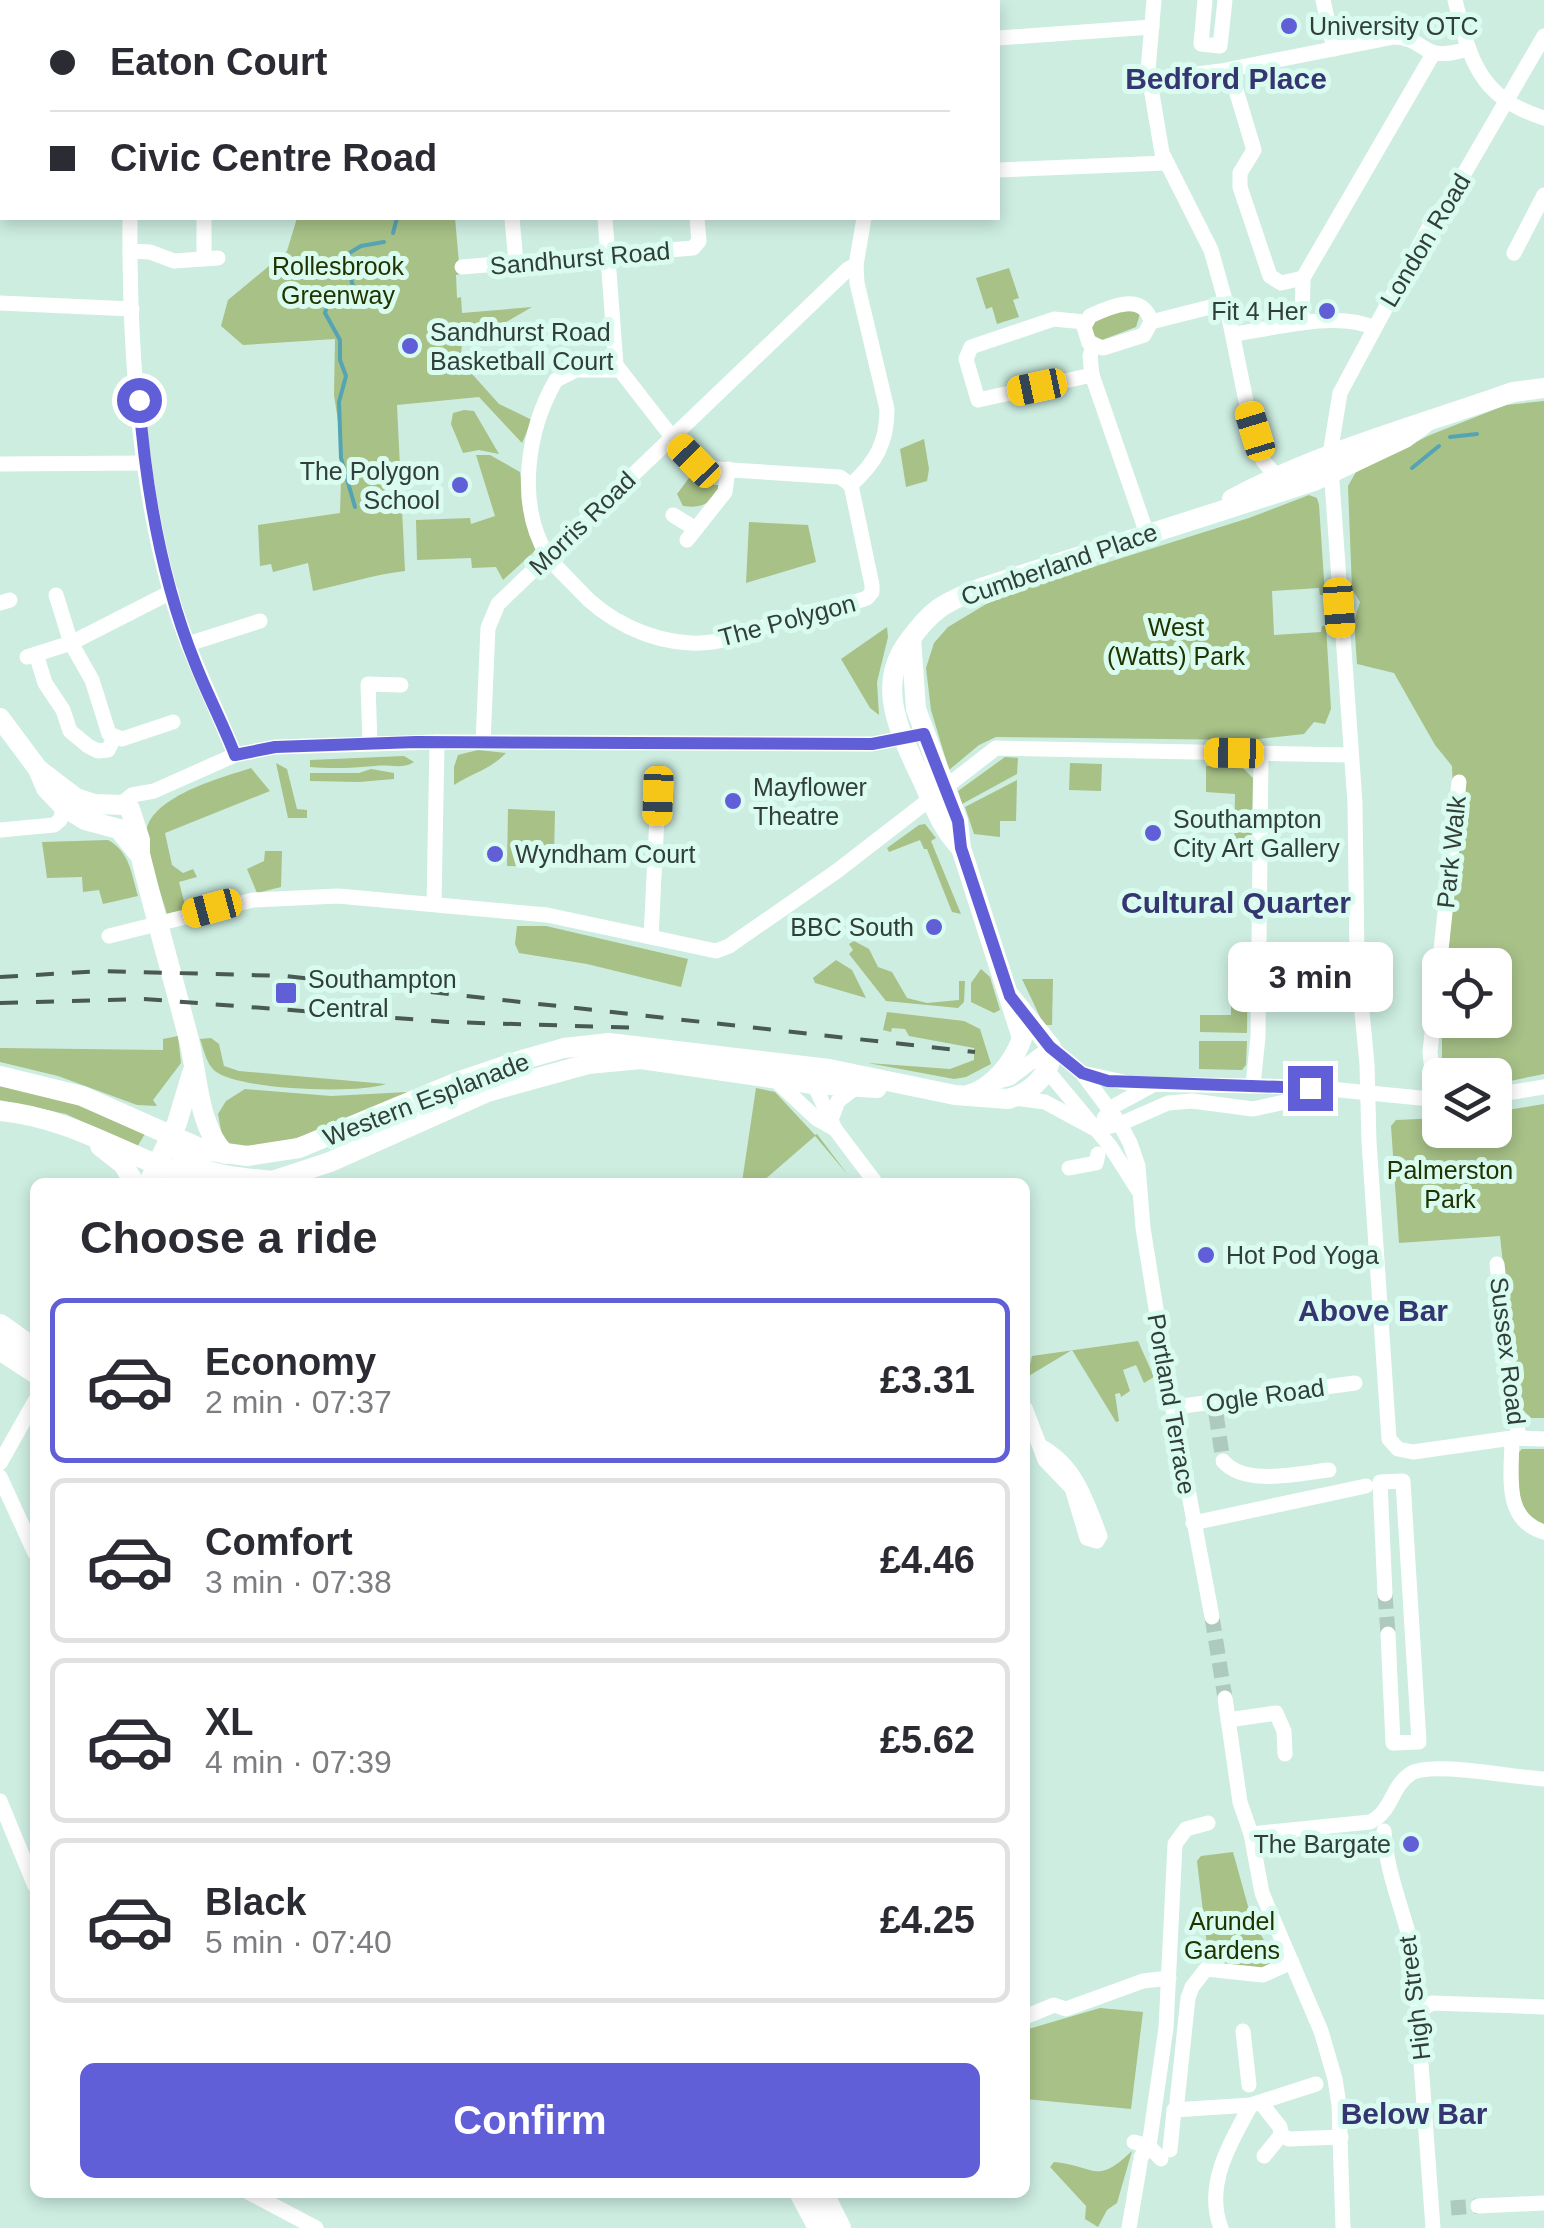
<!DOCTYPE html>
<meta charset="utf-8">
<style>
body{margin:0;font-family:Arial,sans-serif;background:#f2f2f3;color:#2b2b33;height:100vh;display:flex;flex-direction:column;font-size:38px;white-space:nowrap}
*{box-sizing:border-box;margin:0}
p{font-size:32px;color:#7c7c81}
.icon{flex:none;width:55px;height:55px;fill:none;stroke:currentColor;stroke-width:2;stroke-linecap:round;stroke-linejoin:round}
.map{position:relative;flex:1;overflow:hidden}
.sheet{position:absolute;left:30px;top:1178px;width:1000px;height:1020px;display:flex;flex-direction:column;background:#fff;border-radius:15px;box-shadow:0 5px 15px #0003}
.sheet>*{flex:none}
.hud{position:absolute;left:0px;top:0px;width:1000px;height:220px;box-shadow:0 5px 15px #0003;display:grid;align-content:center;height:220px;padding:0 50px;background:#fff}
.buttons{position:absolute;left:1422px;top:948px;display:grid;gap:20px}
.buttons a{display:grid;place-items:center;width:90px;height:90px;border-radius:15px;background:#fff;box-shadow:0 5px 15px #0003;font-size:50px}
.end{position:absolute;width:45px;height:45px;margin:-22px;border:12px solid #615fd7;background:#fff;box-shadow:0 0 0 5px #fff}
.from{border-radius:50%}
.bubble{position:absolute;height:70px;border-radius:15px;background:#fff;box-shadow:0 5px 15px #0003;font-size:32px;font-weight:600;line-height:70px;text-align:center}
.car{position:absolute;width:30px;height:60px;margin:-30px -15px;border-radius:12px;box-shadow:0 0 8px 2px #0007;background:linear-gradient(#f5c518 24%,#345 0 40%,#f5c518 0 76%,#345 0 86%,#f5c518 0)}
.hud b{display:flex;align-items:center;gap:35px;height:95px;font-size:38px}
.hud b+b{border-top:2px solid #e1e1e2}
.hud i{width:25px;height:25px;background:#2b2b33}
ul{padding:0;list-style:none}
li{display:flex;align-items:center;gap:30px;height:165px;margin:0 20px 15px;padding:0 30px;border:5px solid #e1e1e2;border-radius:15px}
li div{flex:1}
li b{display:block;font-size:38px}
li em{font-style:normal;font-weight:600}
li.on{border-color:#615fd7}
li>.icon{width:90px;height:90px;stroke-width:1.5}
h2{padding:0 50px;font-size:45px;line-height:120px}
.button{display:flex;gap:20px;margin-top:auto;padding:20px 50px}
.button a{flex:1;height:115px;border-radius:15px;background:#615fd7;color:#fff;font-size:40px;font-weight:600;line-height:115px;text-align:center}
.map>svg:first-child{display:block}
.green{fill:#a7c187}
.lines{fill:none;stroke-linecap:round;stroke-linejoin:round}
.stream{stroke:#55a4b3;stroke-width:4}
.minor-tunnel{stroke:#aecabf;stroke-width:15;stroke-dasharray:15 8;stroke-linecap:butt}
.minor{stroke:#fff;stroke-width:15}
.major{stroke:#fff;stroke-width:20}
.highway{stroke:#fff;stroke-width:22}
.rail{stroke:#495953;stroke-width:4;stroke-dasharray:18 18;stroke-linecap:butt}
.route{stroke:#615fd7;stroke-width:12}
.poi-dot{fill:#615fd7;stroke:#dafbef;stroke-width:4}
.labels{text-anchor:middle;stroke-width:10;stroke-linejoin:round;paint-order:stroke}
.poi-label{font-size:25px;fill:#313e39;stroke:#dafbef;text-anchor:start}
.street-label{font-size:25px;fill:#313e39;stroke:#dafbef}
.park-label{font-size:25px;fill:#213400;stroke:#dafbef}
.quarter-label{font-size:30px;font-weight:bold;fill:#353571;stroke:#dafbef}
</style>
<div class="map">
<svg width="1544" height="2228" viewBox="0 0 1544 2228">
<rect width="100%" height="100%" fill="#cdede1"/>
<!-- green -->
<g class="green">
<path d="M297,218H455L460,274L456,275L457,298L461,297L462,313L532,307L470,343H462L461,355L472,358L464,365L499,404L532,420L522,443L479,397L397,405L405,571C372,575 345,584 313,591L308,563L273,572L271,564L260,566L258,525L340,513L342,447L334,395L335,339L243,345L221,326L228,300L287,251Z"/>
<polygon points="1009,268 1019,298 1013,300 1019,317 997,324 992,307 986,309 976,278"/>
<polygon points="1129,308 1140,314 1136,327 1102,340 1090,333 1091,321"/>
<polygon points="1544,401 1544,1074 1495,1084 1495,1075 1442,1075 1442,1020 1495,1020 1495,965 1447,965 1456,873 1452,766 1435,745 1394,673 1357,664 1354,621 1360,602 1352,589 1348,486 1356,472 1430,435 1506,405"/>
<polygon points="464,410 474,411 499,454 479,450 463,453 451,424 453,413"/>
<polygon points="924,439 929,469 927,481 906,487 900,449"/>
<polygon points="476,455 490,455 520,472 527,525 537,549 503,580 496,567 472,568 471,558 417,560 416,520 470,518 471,524 495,516"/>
<path d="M692,474L712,478L714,485H723C711,502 705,509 683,506L677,494Z"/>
<polygon points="1309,495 1317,498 1319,505 1325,595 1320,595 1319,588 1272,591 1274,635 1321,632 1322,626 1326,626 1331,709 1325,724 1314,722 1304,734 1249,740 996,737 979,745 949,770 931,710 926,668 934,643 948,627 998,597 1249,518"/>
<polygon points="749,522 808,525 816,562 746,583"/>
<polygon points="887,627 888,637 877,682 879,715 870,708 841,659"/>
<path d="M478,750L506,753C488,771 474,772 454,785V767L458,755Z"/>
<path d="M404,756L414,762C400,770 391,764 375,766C352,768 333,769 310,767V760Z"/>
<polygon points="1005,757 1018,758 1017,774 962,804 958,791"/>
<polygon points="276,763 287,769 297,809 307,810 307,818 288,818"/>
<polygon points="1070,763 1102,764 1101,791 1069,790"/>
<polygon points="1206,766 1242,767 1253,778 1251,858 1234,857 1235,794 1206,792"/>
<path d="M251,768L270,791L165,833L172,865L183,873L193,869L197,877L179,882L186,909L167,914C160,890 149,863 146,838C143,798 221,778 251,768Z"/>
<polygon points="371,769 394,773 394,779 359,782 310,781 310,773 359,773"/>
<polygon points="1017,780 1016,821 1000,821 1000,837 974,834 965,807"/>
<polygon points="508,809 555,811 554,855 566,856 566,867 507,866"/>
<polygon points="925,824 936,838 931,841 961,914 952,912 927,849 924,849 920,840 889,852 887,848 919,825"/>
<path d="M108,840C130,852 131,873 138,896L103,904L99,890L83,892L82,877L47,878L42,842Z"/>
<polygon points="265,851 282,851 281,887 257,893 247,869 264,861"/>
<polygon points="517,926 546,926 688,959 681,987 587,964 519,953 515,944"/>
<polygon points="854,941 869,949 878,967 892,972 907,998 927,1003 959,1000 959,981 965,981 964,1002 958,1008 886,1001 849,954 853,950 849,944"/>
<polygon points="1231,952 1248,952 1247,1033 1200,1032 1200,1015 1231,1015"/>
<polygon points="836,960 852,970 866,998 815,983 813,978"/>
<polygon points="981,969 990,977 1000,1010 994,1013 971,1002 971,983"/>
<polygon points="1022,979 1053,979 1052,1025 1046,1025 1041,1019"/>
<polygon points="887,1012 964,1021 980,1029 991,1064 966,1077 954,1079 868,1063 950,1069 974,1060 974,1048 909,1036 905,1029 892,1028 891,1032 883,1030"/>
<polygon points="178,1036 181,1063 153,1100 157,1106 137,1105 58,1076 0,1062 0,1048 163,1050 163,1039"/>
<path d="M211,1038L219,1044L224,1066L239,1071L386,1084C359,1094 244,1090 218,1073C207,1067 204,1050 200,1039Z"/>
<polygon points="1199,1041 1247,1041 1246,1065 1242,1070 1199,1069"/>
<polygon points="0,1086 72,1101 146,1132 137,1147 66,1114 0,1100"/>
<polygon points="756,1088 775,1092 815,1135 817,1134 848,1175 815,1136 762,1182 742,1182"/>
<path d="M245,1089L331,1096L408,1092C368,1110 263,1164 223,1141L218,1114L226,1101Z"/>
<polygon points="1544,1104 1544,1418 1531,1418 1518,1405 1500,1236 1399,1243 1391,1126 1396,1120 1440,1118 1440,1130 1495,1130 1495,1112"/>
<polygon points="1138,1341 1154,1377 1144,1383 1136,1365 1123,1370 1130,1391 1121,1397 1120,1393 1115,1394 1119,1421 1116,1422 1072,1350 1027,1377 1032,1356"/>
<path d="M1522,1449H1544V1524C1513,1512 1519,1482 1518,1453Z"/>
<polygon points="1233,1852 1251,1917 1275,1960 1263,1968 1223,1964 1208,1954 1197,1861 1201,1856"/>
<polygon points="1100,2008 1143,2012 1131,2109 1025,2099 1025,2030"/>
<path d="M1132,2151L1117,2203L1107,2210L1098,2227L1085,2219L1086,2206L1050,2167L1054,2162C1097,2166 1095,2186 1132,2151Z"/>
</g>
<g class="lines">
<!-- stream -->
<g class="stream">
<polyline points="432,0 432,2"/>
<polyline points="393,233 397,218"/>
<polyline points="1450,437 1477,434"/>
<polyline points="1412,468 1439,446"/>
<polyline points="355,507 341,458 339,402 346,376 340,360 340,340 325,313 327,306 353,287 346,255 361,246 384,242"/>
</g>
<!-- minor-tunnel -->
<g class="minor-tunnel">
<polyline points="1216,1414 1223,1461"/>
<polyline points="1385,1594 1388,1634"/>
<polyline points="1212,1617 1225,1698"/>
<polyline points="1451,2208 1478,2206"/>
</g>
<!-- minor -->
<g class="minor">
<polyline points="494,0 495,2"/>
<polyline points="586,0 587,2"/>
<polyline points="679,0 679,2"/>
<polyline points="771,0 772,2"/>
<polyline points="862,0 862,2"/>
<polyline points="987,0 987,2"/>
<polyline points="1154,0 1148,70 1162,153 1211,250 1226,303 1246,401 1263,461 1283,483"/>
<polyline points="1205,0 1201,44 1220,46 1225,0"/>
<polyline points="1323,0 1334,49"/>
<path d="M1455,0C1470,60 1479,98 1544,118"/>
<polyline points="139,2 140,0"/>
<polyline points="1544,36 1447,203 1435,216 1340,393 1330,454 1355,803 1357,960 1367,1064 1369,1142 1389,1439 1398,1449 1413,1452 1512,1438 1544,1439"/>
<polyline points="998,38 1152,27"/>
<polyline points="1230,70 1254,150 1240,173 1240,187 1270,276 1281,283 1303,278"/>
<path d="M1150,80L1221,71L1394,37C1429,38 1419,64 1467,49"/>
<polyline points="0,129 2,129"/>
<polyline points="998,170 1165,163"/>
<path d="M130,218C129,340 137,473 170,591C186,648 213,700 235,755"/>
<polyline points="512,218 516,263"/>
<polyline points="605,218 616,365 672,437 694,461 716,469 840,477 851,485"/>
<polyline points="130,251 150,252 174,261 218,258"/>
<polyline points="1514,253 1544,195"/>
<polyline points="204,258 204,218"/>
<polyline points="462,267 693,248 699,241 697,218"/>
<polyline points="0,303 132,309"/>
<polyline points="1084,322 1054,319 971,347 966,359 978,400 1092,375"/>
<path d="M1151,322C1144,292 1111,306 1090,316L1084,327L1089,343L1103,348L1144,335L1151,322L1226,303"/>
<polyline points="1302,323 1303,278 1433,54"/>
<path d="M1233,334C1274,329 1338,310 1374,328"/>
<polyline points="1093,346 1090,356 1092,375 1147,534"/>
<path d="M617,370H576L556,380C527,430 516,503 547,555C555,567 568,578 578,589C606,620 648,641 691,643C731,645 764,624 801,614C823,608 846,606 867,598L872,592V585L851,485"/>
<polyline points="0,464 144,463"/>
<path d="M851,485C876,462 887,443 887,409L857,283L856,265L864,218"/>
<polyline points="673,515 694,528"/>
<polyline points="687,540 725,492 728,469"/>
<polyline points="56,595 71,643 92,680 109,734 122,739 173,722"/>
<polyline points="0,603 10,600"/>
<polyline points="188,644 260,621"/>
<polyline points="36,654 45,683 63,710 70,731 88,746 98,751 108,750 114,738"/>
<polyline points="27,657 71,643 171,592"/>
<polyline points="483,742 488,628 498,604 848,269 856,265"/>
<polyline points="370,744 368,684 401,685"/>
<polyline points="120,805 132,795 154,791 235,755 275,747 437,742 872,744 913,736"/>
<polyline points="0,830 54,825 60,820 64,807"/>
<polyline points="434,904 437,742"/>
<polyline points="109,936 253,900 338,896 547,915 716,951 729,946 837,871 996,748 1350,755"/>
<polyline points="651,937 658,796"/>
<polyline points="1040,1062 1110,1146 1138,1190"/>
<polyline points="1082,1073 1133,1084 1310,1087 1440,1100"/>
<polyline points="810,1076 835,1129 875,1182"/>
<polyline points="773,1078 817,1119 835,1129"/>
<polyline points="995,1082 1010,1078 1051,1047 1082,1073 1120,1124 1130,1143 1138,1166 1143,1228 1168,1383 1212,1617"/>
<polyline points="1253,1085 1258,1037 1261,754"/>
<polyline points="1495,1095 1544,1087"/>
<polyline points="1015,1098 1045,1102 1093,1128"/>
<polyline points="1435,1101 1430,1052 1459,782"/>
<polyline points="832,1117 838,1101 856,1087"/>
<polyline points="1104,1118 1116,1105 1151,1086"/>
<polyline points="1097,1129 1120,1124 1168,1103 1192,1101 1253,1109 1330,1092"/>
<polyline points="1069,1168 1096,1163 1098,1154"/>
<polyline points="1497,1264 1510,1389 1519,1437"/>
<polyline points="1175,1407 1355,1383"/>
<path d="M1025,1408L1045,1460L1072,1488L1087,1538L1097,1541L1100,1536C1086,1500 1076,1465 1040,1446"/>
<path d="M1512,1438C1512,1473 1502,1520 1544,1532"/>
<path d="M1223,1461C1245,1487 1299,1473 1329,1470"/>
<polyline points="0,1463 35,1401"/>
<polyline points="0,1477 35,1553"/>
<polyline points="1193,1523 1366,1486"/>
<polyline points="1385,1594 1380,1482 1403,1481 1419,1742 1393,1743 1388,1634"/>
<polyline points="1225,1698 1240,1802 1251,1834 1262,1893 1321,2031 1335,2079 1339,2105 1343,2228"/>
<polyline points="1228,1720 1276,1713 1284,1731 1285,1754"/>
<polyline points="0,1801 35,1886"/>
<path d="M1384,1831C1386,1873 1404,1911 1413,1952C1418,1981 1418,2008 1419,2036L1433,2228"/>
<path d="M1251,1834L1370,1822C1392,1812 1391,1787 1410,1774C1429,1760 1516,1778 1544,1779"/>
<polyline points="1421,2010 1432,2003 1544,2007"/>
<polyline points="1025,2017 1054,2005 1066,2009 1143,1981 1169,1978"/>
<polyline points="1243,2031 1249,2085"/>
<polyline points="1177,2102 1188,1998 1192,1987 1206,1969 1263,1975 1292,1962"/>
<polyline points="1261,2103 1280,2127 1281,2135 1289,2139 1341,2137"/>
<polyline points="1134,2142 1149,2146 1161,2159"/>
<polyline points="1170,2150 1174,2110 1251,2105 1316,2084"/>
<polyline points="1264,2156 1281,2135"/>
<polyline points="1141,2157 1149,2146 1166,2028 1175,1844 1186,1829 1208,1823"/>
<polyline points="248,2192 316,2228"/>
<polyline points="1478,2206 1544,2203"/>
<polyline points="1129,2228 1140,2163"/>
<path d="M1221,2228C1204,2185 1231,2141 1251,2105"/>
</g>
<!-- major -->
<g class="major">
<path d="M1232,499C1321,451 1418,426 1513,392L1544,388"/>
<path d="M911,638L916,709L958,821L961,848L1022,1038C1014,1062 993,1088 968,1095"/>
<polyline points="0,718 38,769 46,788 64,807 85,820 119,829 138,853"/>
<path d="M38,769L76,798L94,804L124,805L130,809L140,840V854C155,915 172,975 188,1036C198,1073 197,1125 225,1154"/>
<path d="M961,848C940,827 932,800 919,773C899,730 876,685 908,642C932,609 943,603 981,588L1314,481L1405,438L1424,424"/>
<path d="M0,1076L82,1096L204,1150L247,1156L299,1148L460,1081L525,1059L564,1048L609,1043L829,1069L955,1095L1008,1099C1031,1093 1054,1072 1051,1047L1010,996"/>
<path d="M0,1111C75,1118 134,1161 203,1182"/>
<path d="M172,1135C176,1177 245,1178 276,1181"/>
<polyline points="100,1146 123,1164 134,1182"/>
<polyline points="149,1182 177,1123 192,1073"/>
<polyline points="269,1182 330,1162 487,1092 588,1064 641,1059 813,1084 877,1088"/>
</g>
<!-- highway -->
<g class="highway">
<polyline points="0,1325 35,1350"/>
<polyline points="0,1349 35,1372"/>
<polyline points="800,2192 819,2228"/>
<polyline points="822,2192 840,2228"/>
</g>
<!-- rail -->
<g class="rail">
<polyline points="0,977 102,971 285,976 975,1052"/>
<polyline points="0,1003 144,999 448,1022 644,1028"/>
</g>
</g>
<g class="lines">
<!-- route -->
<path class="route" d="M139,400C146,490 161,579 195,663C207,694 223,724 235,755L275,747L416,742L872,744L924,734L958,821L961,848L1010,996L1050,1047L1082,1073L1108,1081L1310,1088"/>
</g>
<!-- markers -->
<g class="poi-dot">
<circle cx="1289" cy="26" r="10"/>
<circle cx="1327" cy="311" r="10"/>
<circle cx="410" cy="346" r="10"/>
<circle cx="460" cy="485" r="10"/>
<circle cx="733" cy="801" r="10"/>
<circle cx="1153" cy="833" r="10"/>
<circle cx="495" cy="854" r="10"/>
<circle cx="934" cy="927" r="10"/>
<rect x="274" y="981" width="24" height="24" rx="5"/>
<circle cx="1206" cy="1255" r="10"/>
<circle cx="1411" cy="1844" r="10"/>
</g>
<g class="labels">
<!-- poi labels -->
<g class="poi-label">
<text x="1309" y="35">University OTC</text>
<text x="1307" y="320" text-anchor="end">Fit 4 Her</text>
<text x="430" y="341">Sandhurst Road<tspan x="430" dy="29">Basketball Court</tspan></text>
<text x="440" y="480" text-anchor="end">The Polygon<tspan x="440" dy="29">School</tspan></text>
<text x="753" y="796">Mayflower<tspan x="753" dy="29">Theatre</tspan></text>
<text x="1173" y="828">Southampton<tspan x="1173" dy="29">City Art Gallery</tspan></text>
<text x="515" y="863">Wyndham Court</text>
<text x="914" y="936" text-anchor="end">BBC South</text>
<text x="308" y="988">Southampton<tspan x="308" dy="29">Central</tspan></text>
<text x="1226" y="1264">Hot Pod Yoga</text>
<text x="1391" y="1853" text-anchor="end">The Bargate</text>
</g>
<!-- street labels -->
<g class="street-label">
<text transform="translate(1425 240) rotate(-59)" y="9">London Road</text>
<text transform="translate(580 258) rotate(-5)" y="9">Sandhurst Road</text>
<text transform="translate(582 523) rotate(-44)" y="9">Morris Road</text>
<text transform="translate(1059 564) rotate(-19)" y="9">Cumberland Place</text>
<text transform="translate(787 620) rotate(-15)" y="9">The Polygon</text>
<text transform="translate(1451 852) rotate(-84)" y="9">Park Walk</text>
<text transform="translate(426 1099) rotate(-21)" y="9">Western Esplanade</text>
<text transform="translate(1508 1351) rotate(83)" y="9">Sussex Road</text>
<text transform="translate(1265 1395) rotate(-8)" y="9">Ogle Road</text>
<text transform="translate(1172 1404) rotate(80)" y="9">Portland Terrace</text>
<text transform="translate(1414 1998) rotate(-97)" y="9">High Street</text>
</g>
<!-- park labels -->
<g class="park-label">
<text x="338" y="275">Rollesbrook<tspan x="338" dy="29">Greenway</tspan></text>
<text x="1176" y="636">West<tspan x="1176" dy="29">(Watts) Park</tspan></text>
<text x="1450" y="1179">Palmerston<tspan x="1450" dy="29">Park</tspan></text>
<text x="1232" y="1930">Arundel<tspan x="1232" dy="29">Gardens</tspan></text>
</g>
<!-- quarter labels -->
<g class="quarter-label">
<text x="1226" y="89">Bedford Place</text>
<text x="1236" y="913">Cultural Quarter</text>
<text x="1373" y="1321">Above Bar</text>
<text x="1414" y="2124">Below Bar</text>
</g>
</g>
</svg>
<div class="buttons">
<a><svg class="icon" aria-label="locate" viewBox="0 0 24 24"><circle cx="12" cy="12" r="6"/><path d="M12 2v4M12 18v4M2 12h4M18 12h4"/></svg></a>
<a><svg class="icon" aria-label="layers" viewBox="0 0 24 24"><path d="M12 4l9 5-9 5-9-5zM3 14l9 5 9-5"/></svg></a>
</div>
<i class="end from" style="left:139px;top:400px"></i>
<i class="end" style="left:1310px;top:1088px"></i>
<div class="bubble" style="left:1228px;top:942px;width:165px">3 min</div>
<i class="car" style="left:1037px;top:387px;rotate:258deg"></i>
<i class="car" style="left:1255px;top:431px;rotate:343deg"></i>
<i class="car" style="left:694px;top:461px;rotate:316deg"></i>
<i class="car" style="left:1339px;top:608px;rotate:176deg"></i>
<i class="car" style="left:1234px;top:753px;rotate:271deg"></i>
<i class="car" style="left:658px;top:796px;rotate:182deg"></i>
<i class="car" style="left:212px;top:908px;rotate:255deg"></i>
<div class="hud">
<b><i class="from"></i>Eaton Court</b>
<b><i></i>Civic Centre Road</b>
</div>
<section class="sheet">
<h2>Choose a ride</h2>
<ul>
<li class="on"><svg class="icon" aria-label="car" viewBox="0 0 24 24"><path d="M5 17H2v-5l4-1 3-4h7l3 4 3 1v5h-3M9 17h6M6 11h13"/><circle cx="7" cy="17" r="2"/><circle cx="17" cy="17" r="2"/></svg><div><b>Economy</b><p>2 min · 07:37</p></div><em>£3.31</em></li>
<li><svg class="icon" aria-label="car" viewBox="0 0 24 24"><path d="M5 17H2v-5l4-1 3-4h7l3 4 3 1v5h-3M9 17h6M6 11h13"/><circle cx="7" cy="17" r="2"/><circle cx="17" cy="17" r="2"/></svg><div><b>Comfort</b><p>3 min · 07:38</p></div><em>£4.46</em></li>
<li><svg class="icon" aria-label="car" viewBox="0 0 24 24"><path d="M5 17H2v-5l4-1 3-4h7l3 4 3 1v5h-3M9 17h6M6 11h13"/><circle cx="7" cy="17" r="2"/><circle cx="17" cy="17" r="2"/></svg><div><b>XL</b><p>4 min · 07:39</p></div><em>£5.62</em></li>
<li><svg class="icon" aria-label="car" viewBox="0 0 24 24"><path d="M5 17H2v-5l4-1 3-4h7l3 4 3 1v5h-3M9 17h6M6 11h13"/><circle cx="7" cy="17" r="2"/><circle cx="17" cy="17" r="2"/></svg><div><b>Black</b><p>5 min · 07:40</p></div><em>£4.25</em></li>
</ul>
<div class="button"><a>Confirm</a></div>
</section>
</div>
